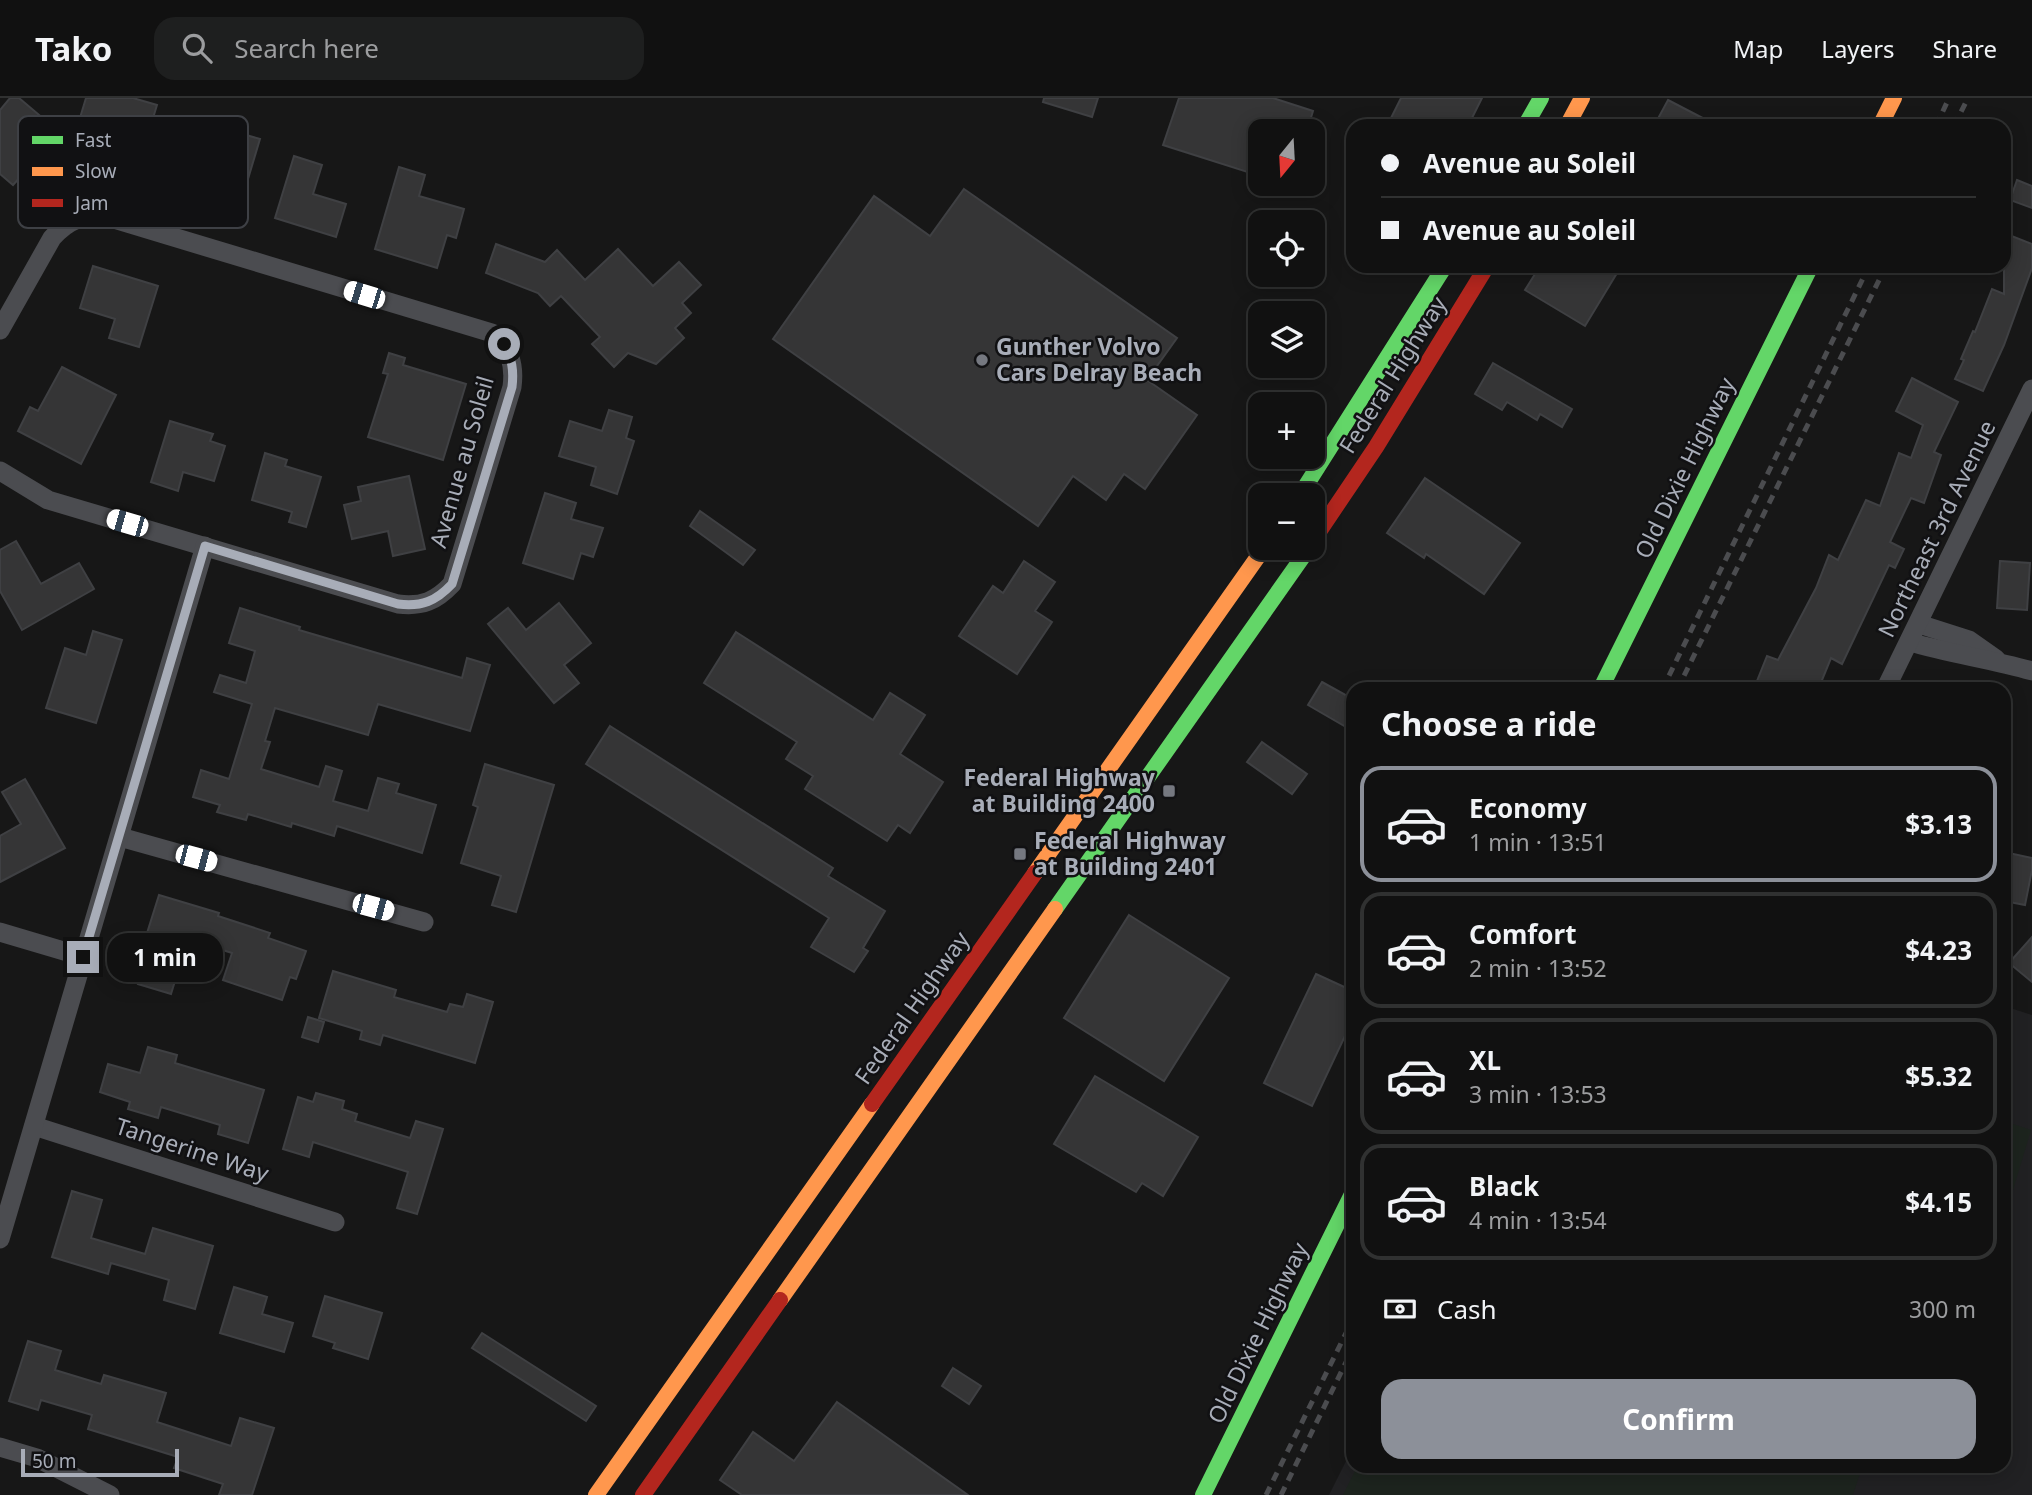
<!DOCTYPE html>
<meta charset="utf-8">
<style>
body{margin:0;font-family:"Noto Sans",sans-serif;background:#1e1f1f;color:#f1f3f6;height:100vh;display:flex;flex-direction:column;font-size:26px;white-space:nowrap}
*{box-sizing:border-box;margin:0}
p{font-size:23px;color:#9c9d9f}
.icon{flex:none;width:38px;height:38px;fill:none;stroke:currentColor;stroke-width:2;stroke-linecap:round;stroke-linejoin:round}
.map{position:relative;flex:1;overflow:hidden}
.side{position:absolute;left:1346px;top:584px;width:665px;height:791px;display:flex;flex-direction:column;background:#111;border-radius:21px;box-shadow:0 4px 18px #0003,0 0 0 2px #303131}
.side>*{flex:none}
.top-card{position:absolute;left:1346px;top:21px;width:665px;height:154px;border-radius:21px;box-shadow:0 4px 18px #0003,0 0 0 2px #303131;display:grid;align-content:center;height:154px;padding:0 35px;background:#111}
.needle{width:46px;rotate:198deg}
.tools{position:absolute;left:1248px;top:21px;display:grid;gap:14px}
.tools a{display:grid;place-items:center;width:77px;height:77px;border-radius:14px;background:#111;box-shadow:0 4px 18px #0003,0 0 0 2px #303131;font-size:35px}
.scale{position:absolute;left:21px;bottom:18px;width:158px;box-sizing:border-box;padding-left:7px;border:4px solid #a8adb8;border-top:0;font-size:19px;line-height:24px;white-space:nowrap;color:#a8adb8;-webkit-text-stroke:5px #111113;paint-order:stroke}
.end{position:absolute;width:32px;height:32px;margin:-16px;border:9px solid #a8adb8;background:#111;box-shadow:0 0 0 4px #111}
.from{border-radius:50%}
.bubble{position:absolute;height:49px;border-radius:21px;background:#111;box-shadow:0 4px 18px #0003,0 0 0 2px #303131;font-size:23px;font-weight:700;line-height:49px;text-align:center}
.car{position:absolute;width:21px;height:42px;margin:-21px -10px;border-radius:9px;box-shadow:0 0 5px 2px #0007;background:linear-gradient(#fff 24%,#345 0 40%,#fff 0 76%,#345 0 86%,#fff 0)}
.top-card b{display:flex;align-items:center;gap:24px;height:66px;font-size:26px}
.top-card b+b{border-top:2px solid #303131}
.top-card i{width:18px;height:18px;background:#f1f3f6}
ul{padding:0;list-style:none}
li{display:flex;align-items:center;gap:21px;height:116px;margin:0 14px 10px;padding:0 21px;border:4px solid #303131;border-radius:21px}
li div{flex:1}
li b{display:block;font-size:26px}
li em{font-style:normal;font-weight:700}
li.on{border-color:#8c9099}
li>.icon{width:63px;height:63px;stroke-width:1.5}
h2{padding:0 35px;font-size:32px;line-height:84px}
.pay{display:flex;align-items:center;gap:18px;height:77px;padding:0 35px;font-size:26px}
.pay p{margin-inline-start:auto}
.cta{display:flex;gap:14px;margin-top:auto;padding:14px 35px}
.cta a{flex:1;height:80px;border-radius:21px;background:#8c9099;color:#fff;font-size:28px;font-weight:700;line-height:80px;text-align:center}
header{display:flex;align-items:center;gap:42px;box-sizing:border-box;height:98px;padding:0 35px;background:#111;border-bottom:2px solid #303131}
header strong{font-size:33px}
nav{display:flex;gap:38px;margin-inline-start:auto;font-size:24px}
.search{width:490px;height:63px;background:#1e1f1f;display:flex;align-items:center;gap:18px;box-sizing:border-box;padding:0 24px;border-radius:21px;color:#9c9d9f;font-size:26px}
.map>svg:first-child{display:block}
.built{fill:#212123}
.green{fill:#1d241e}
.building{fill:#353536;stroke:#3f4043;stroke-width:2}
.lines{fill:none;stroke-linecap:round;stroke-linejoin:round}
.street{stroke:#4b4c50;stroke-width:19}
.fast{stroke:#63d668;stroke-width:16}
.slow{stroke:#ff974d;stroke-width:16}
.jam{stroke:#b3261e;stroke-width:16}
.rail{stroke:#4b4c4f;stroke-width:5;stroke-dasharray:9 7;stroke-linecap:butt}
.route{stroke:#a8adb8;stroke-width:9}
.poi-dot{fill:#757880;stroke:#111113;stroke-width:2.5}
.labels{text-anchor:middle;stroke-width:5;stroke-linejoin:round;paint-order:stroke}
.poi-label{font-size:23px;font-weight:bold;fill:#a8adb8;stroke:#111113;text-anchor:start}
.street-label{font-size:23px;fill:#a8adb8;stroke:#111113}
.key{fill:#111113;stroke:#3e4045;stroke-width:2}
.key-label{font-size:19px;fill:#a8adb8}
</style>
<header>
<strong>Tako</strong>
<div class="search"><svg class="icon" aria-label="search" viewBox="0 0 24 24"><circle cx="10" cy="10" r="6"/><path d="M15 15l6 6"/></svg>Search here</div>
<nav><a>Map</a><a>Layers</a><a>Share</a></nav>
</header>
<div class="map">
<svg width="2032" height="1397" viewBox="0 0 2032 1397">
<rect width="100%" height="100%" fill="#171717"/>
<!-- built -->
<polygon class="built" points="2004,908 2032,917 2032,1397 1329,1397 1353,1349 1353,1368 2004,1368"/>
<!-- green -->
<g class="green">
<polygon points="2004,1023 2031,1032 2004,1122"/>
<polygon points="1357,1369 1357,1368 1862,1369 1853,1397 1343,1397"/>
</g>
<!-- building -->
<g class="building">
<polygon points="10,0 19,0 51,27 23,58 32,66 13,87 0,76 0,12"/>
<polygon points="86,0 133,0 157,7 140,63 73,43"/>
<polygon points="1044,0 1098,0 1092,19 1043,4"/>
<polygon points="1179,0 1273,0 1313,13 1307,33 1260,33 1260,78 1163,47"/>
<polygon points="1401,0 1482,0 1468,28 1387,28"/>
<polygon points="1668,2 1718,28 1654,28"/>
<polygon points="222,30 260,41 239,111 171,90 183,49 214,58"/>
<polygon points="294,58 322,67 313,96 346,106 336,139 275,120"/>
<polygon points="399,69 425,77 419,98 464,111 456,140 447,137 437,170 375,151"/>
<polygon points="2017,82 2032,88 2032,110 2010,102"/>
<polygon points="964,91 1177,240 1147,282 1197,317 1145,391 1124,376 1106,402 1073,378 1038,428 773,241 874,98 930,138"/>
<polygon points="2004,135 2032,146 2032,170 2004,247 1983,293 1955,281 1964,262 1961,261 1973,233 1975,234 1992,191 2004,196"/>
<polygon points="496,146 545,164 557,152 585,182 618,151 653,188 679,164 701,187 682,205 691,215 675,230 684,240 656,266 628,255 614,269 592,246 600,239 561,198 550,208 538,195 486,175"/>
<polygon points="93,168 158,188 139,249 109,240 115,221 80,210"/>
<polygon points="1540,168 1605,168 1617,175 1585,228 1525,192"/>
<polygon points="389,255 405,260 403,267 466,286 443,362 368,339 388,276 383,275"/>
<polygon points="1493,265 1572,311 1562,329 1540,316 1537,322 1507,304 1502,312 1475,296"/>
<polygon points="62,269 116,297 81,366 18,333 30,309 38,313"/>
<polygon points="1912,280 1958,304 1934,354 1941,357 1924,405 1911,400 1890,444 1904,451 1895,470 1889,467 1842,566 1831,560 1818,592 1764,592 1755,588 1767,558 1778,562 1816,490 1829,457 1838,462 1866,402 1880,408 1899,355 1911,360 1923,327 1896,313"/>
<polygon points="609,312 632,319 626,340 634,343 617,396 591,387 596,369 559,358 570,323 602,333"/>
<polygon points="170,323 213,336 210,343 225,348 214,383 183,374 178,393 151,384"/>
<polygon points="265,355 287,362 285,368 321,379 306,429 289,424 292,414 252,402"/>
<polygon points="409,378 425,451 393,458 388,433 352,441 344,407 361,403 358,389"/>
<polygon points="1425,380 1520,445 1484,496 1426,456 1424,460 1387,435"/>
<polygon points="545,395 576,405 571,421 603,430 593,459 581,455 573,481 523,465"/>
<polygon points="700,413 755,452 743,467 690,428"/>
<polygon points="16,443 41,486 79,465 94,491 22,532 0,493 0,452"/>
<polygon points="1024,463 1055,484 1035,513 1052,524 1017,576 959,538 993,488 1003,495"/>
<polygon points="2000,463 2030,465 2027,512 1997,510"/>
<polygon points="559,505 591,545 564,567 579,585 554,605 488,526 508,510 526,532"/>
<polygon points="240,510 300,529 299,532 462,580 467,560 490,567 470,633 378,606 368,637 275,610 265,643 270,644 261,671 319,689 326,668 342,673 333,703 368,713 378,680 399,686 396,695 436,707 422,755 337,728 334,738 292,725 291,729 248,716 246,722 217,714 220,707 193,699 201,672 229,681 252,606 214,594 220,577 246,585 255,553 229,545"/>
<polygon points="93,533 122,542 96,625 46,610 65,550 86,557"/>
<polygon points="736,534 873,622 890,595 925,617 900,656 943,684 910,735 898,727 887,743 805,691 813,678 786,661 797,644 704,585"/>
<polygon points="1322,584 1353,601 1353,633 1308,607"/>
<polygon points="610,628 833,770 828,778 885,813 863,850 868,853 854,874 811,849 829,820 586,666"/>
<polygon points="1262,644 1307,676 1292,696 1247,664"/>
<polygon points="485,666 554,687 516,814 492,807 501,778 461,765 478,709 473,707"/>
<polygon points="25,681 65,750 0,784 0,738 21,726 2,694"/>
<polygon points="2004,754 2032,760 2032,772 2025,807 2004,803"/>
<polygon points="159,797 219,815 218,818 270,835 268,840 306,853 296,881 290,879 282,902 223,882 232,855 188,841 171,896 138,886 144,870 137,867"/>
<polygon points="1129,817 1229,880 1164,983 1064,920"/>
<polygon points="2032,839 2032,884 2009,865"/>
<polygon points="333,873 396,892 394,899 447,914 450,906 463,909 467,896 493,904 475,965 383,937 380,947 360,941 362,933 319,920"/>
<polygon points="1316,876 1353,893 1353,921 1312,1008 1264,985"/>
<polygon points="308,919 324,924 318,944 302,939"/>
<polygon points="148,949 177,957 175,965 264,992 248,1045 218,1036 220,1027 161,1009 158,1020 128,1011 130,1004 100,994 108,966 140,975"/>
<polygon points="1095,978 1198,1039 1163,1098 1142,1085 1136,1094 1054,1046"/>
<polygon points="316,995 344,1003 342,1011 357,1016 355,1023 410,1040 416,1023 443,1031 417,1116 397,1110 408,1074 313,1044 309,1059 283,1051 298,999 313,1004"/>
<polygon points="72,1093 102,1102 91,1140 145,1156 153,1130 213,1148 195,1211 164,1202 169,1182 111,1165 108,1176 52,1159"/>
<polygon points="234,1189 267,1199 262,1216 293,1225 284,1254 220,1235"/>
<polygon points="325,1198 382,1215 368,1261 333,1250 335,1245 313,1238"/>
<polygon points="482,1235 596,1308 586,1323 472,1250"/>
<polygon points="28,1243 61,1253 55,1272 101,1286 104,1277 166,1295 157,1324 231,1348 240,1320 274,1330 252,1397 219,1397 223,1386 174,1370 178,1359 88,1331 92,1317 41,1302 38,1312 9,1303"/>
<polygon points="953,1270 981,1288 969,1306 942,1288"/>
<polygon points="837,1304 968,1397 742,1397 720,1382 753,1334 794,1363"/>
</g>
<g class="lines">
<!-- street -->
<g class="street">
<path d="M0,232L52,140C68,122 83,116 107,119L492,235C510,251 515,266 512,289L452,486C436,503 422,509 398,506L48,402L0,373"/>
<polyline points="1919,526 1969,542 1996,561"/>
<path d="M1910,544C1950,556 1991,561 2032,573"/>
<polyline points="1885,592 2032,291"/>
<polyline points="120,739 424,824"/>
<polyline points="0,834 84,859"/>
<polyline points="34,1028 335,1124"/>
<polyline points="0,1141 205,448"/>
<polyline points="0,1349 37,1360 110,1397"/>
</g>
<!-- fast -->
<g class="fast">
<polyline points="1525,28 1541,0"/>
<polyline points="1300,397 1445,168"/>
<polyline points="1600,592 1811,168"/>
<polyline points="1055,811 1309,450"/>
<polyline points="1203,1397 1353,1094"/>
</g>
<!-- slow -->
<g class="slow">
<polyline points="1567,28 1582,0"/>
<polyline points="1880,28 1894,0"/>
<polyline points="1035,775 1264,450"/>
<polyline points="780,1202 1055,811"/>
<polyline points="596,1397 872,1006"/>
</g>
<!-- jam -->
<g class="jam">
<polyline points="1312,444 1376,349 1487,168"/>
<polyline points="872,1006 1035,775"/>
<polyline points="643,1397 780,1202"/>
</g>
<!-- rail -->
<g class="rail">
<polyline points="1936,28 1949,0"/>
<polyline points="1954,28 1968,0"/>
<polyline points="1662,592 1869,168"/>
<polyline points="1677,592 1886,168"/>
<polyline points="1266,1397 1353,1221"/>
<polyline points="1281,1397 1353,1250"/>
</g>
</g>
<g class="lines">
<!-- route -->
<path class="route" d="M83,859L205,448L398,506C422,509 436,503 452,486L512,289C514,272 512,261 504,246"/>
</g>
<!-- markers -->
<g class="poi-dot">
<circle cx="982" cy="262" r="7"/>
<rect x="1162" y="686" width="14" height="14" rx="3.5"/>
<rect x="1013" y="749" width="14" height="14" rx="3.5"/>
</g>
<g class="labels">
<!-- poi labels -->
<g class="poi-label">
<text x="996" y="257">Gunther Volvo<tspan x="996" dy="26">Cars Delray Beach</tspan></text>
<text x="1155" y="688" text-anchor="end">Federal Highway<tspan x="1155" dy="26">at Building 2400</tspan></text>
<text x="1034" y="751">Federal Highway<tspan x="1034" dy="26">at Building 2401</tspan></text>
</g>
<!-- street labels -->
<g class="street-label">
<text transform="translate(1393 277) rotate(-58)" y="8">Federal Highway</text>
<text transform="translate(462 364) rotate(-74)" y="8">Avenue au Soleil</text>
<text transform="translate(1685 370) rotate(-64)" y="8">Old Dixie Highway</text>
<text transform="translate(1937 431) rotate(-64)" y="8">Northeast 3rd Avenue</text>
<text transform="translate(912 910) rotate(-55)" y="8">Federal Highway</text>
<text transform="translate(192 1052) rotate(18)" y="8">Tangerine Way</text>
<text transform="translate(1258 1235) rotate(-64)" y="8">Old Dixie Highway</text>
</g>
</g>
<!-- legend -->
<rect x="18" y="18" width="230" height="112" rx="10" class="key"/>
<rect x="32" y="38" width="31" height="8" fill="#63d668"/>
<rect x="32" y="69" width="31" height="9" fill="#ff974d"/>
<rect x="32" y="101" width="31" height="8" fill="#b3261e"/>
<g class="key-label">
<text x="75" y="49">Fast</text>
<text x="75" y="80">Slow</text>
<text x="75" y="112">Jam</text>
</g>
</svg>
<div class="tools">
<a><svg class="needle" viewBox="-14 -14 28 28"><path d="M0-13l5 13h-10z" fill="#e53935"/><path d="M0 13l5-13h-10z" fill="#9c9d9f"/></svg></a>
<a><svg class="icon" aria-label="locate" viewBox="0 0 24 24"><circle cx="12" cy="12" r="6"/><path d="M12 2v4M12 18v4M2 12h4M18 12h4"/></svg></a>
<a><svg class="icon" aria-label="layers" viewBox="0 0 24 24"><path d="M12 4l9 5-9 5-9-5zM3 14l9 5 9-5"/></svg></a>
<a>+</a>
<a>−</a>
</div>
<div class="scale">50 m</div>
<i class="end from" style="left:504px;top:246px"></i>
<i class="end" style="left:83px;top:859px"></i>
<div class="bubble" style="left:107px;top:835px;width:116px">1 min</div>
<i class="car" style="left:364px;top:197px;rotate:287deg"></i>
<i class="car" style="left:127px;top:425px;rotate:286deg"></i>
<i class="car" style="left:196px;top:760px;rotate:105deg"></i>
<i class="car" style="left:373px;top:809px;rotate:105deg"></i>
<div class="top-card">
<b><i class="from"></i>Avenue au Soleil</b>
<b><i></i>Avenue au Soleil</b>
</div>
<section class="side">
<h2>Choose a ride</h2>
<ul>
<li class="on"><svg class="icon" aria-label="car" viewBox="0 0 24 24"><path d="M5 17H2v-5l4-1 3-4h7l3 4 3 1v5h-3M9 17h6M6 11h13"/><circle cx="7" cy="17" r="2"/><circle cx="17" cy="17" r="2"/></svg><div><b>Economy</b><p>1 min · 13:51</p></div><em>$3.13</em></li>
<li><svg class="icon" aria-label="car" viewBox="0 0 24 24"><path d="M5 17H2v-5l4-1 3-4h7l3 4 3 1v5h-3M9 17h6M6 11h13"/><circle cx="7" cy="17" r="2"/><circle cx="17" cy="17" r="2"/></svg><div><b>Comfort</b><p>2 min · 13:52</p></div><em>$4.23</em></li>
<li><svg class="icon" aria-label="car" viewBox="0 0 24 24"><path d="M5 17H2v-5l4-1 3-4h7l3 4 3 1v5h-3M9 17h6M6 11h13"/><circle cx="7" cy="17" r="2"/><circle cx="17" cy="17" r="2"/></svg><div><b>XL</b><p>3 min · 13:53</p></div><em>$5.32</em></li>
<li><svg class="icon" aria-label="car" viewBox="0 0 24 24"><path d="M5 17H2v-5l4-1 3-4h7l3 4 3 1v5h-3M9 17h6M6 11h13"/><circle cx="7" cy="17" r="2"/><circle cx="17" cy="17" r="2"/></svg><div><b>Black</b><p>4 min · 13:54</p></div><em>$4.15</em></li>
</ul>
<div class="pay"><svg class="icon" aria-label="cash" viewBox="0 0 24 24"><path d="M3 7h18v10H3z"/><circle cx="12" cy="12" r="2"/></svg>Cash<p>300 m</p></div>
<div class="cta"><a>Confirm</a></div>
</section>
</div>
